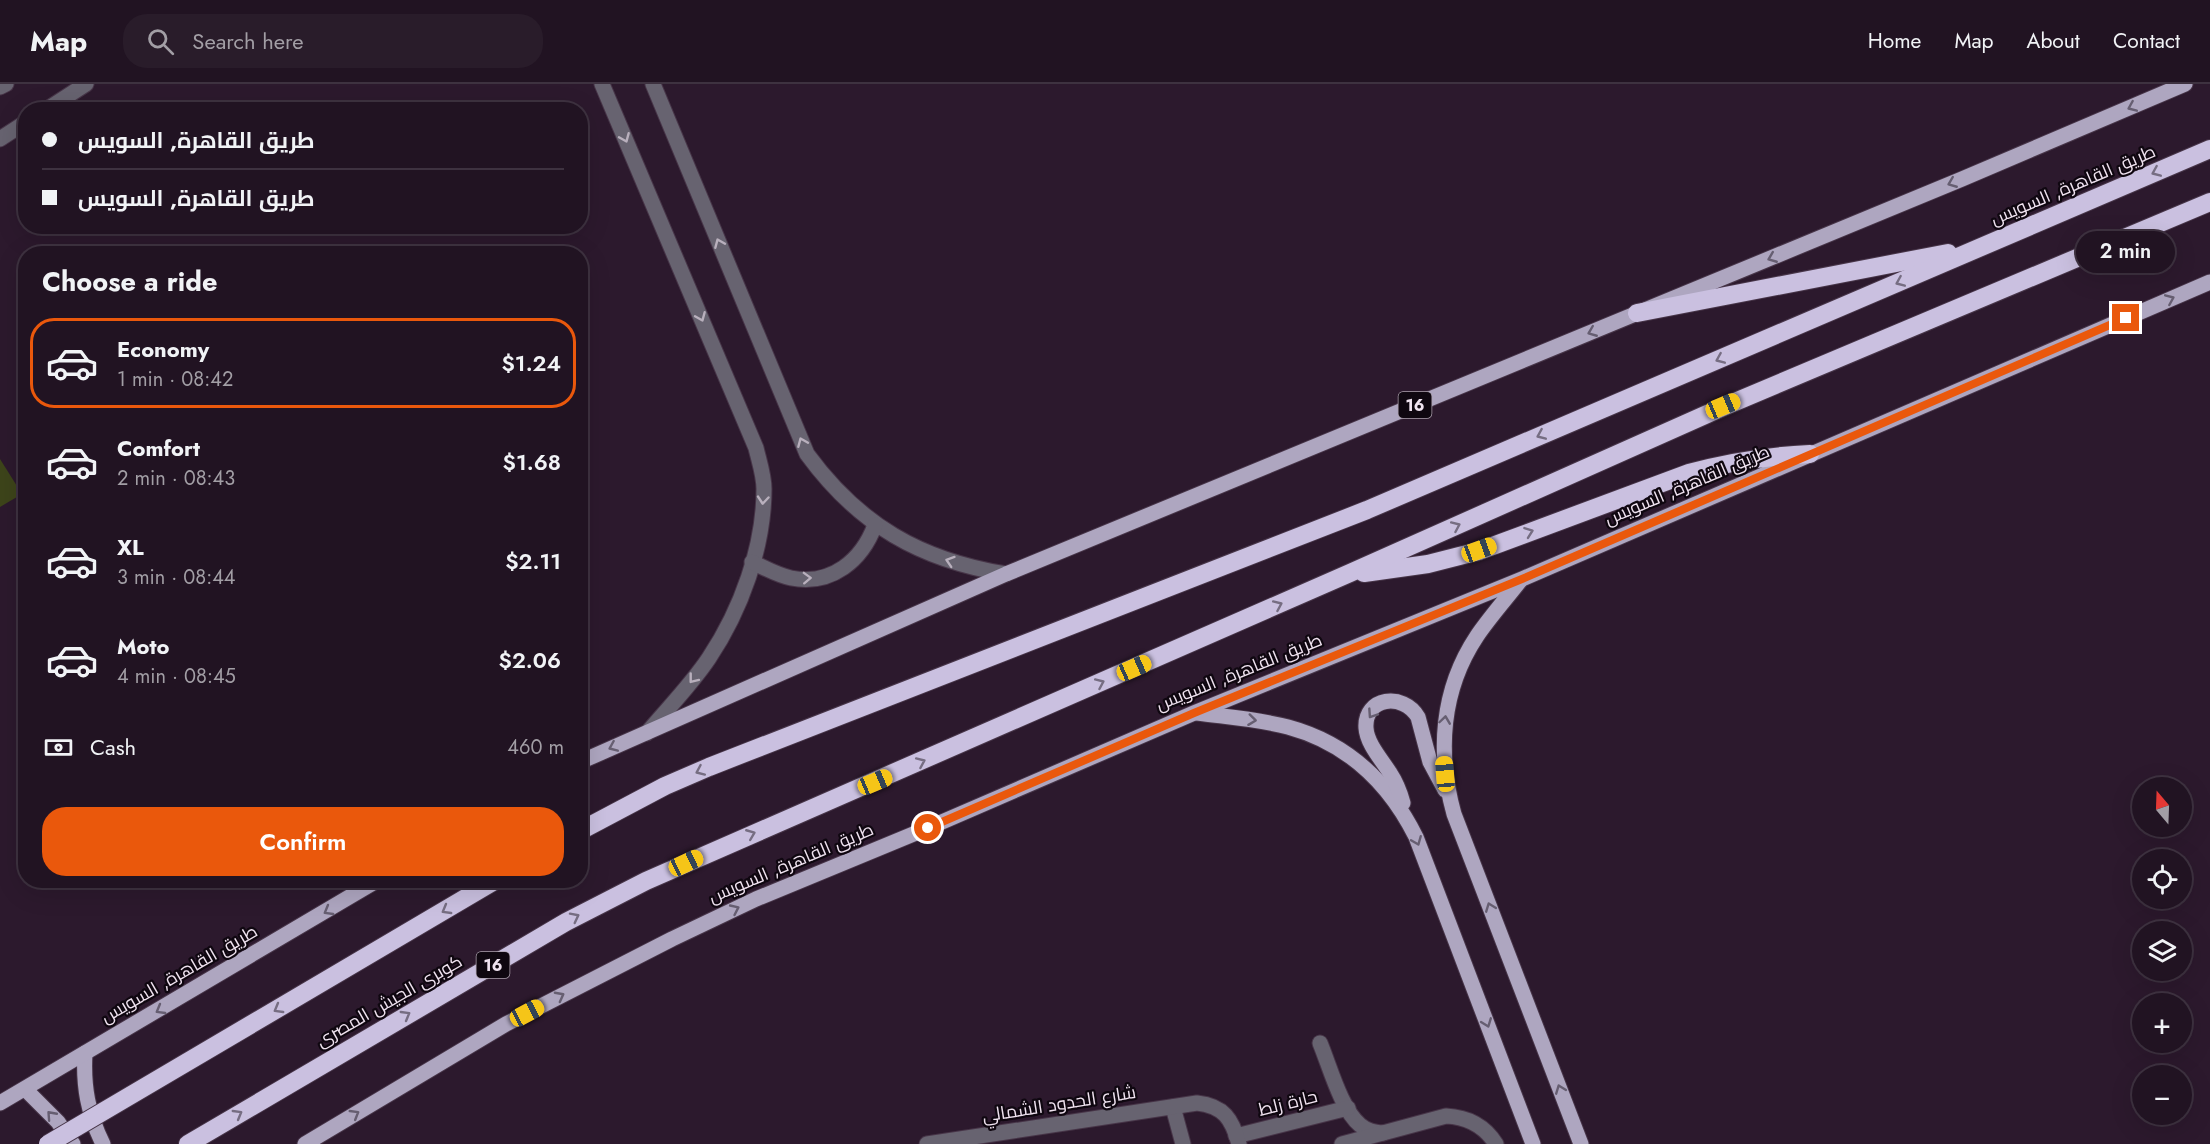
<!DOCTYPE html>
<meta charset="utf-8">
<style>
body{margin:0;font-family:Jost,Cairo,sans-serif;background:#291c2a;color:#f1f3f6;height:100vh;display:flex;flex-direction:column;font-size:22px;white-space:nowrap}
*{box-sizing:border-box;margin:0}
p{font-size:20px;color:#a29ea5}
.icon{flex:none;width:33px;height:33px;fill:none;stroke:currentColor;stroke-width:2;stroke-linecap:round;stroke-linejoin:round}
.map{position:relative;flex:1;overflow:hidden}
.drawer{position:absolute;left:18px;top:162px;width:570px;height:642px;display:flex;flex-direction:column;background:#211322;border-radius:24px;box-shadow:0 6px 24px #0002,0 0 0 2px #3e3240}
.drawer>*{flex:none}
.hud{position:absolute;left:18px;top:18px;width:570px;height:132px;border-radius:24px;box-shadow:0 6px 24px #0002,0 0 0 2px #3e3240;display:grid;align-content:center;height:132px;padding:0 24px;background:#211322}
.needle{width:39px;rotate:341deg}
.controls{position:absolute;left:2132px;top:693px;display:grid;gap:12px}
.controls a{display:grid;place-items:center;width:60px;height:60px;border-radius:50%;background:#211322;box-shadow:0 6px 24px #0002,0 0 0 2px #3e3240;font-size:30px}
.end{position:absolute;width:27px;height:27px;margin:-14px;border:8px solid #ea580c;background:#fff;box-shadow:0 0 0 3px #fff}
.from{border-radius:50%}
.bubble{position:absolute;height:42px;border-radius:21px;background:#211322;box-shadow:0 6px 24px #0002,0 0 0 2px #3e3240;font-size:20px;font-weight:600;line-height:42px;text-align:center}
.car{position:absolute;width:18px;height:36px;margin:-18px -9px;border-radius:8px;box-shadow:0 0 4px 2px #0007;background:linear-gradient(#f5c518 24%,#345 0 40%,#f5c518 0 76%,#345 0 86%,#f5c518 0)}
.hud b{display:flex;align-items:center;gap:21px;height:57px;font-size:22px}
.hud b+b{border-top:2px solid #3e3240}
.hud i{width:15px;height:15px;background:#f1f3f6}
ul{padding:0;list-style:none}
li{display:flex;align-items:center;gap:18px;height:90px;margin:0 12px 9px;padding:0 12px;border:3px solid transparent;border-radius:24px}
li div{flex:1}
li b{display:block;font-size:22px}
li em{font-style:normal;font-weight:600}
li.on{border-color:#ea580c}
li>.icon{width:54px;height:54px;stroke-width:1.5}
h2{padding:0 24px;font-size:27px;line-height:72px}
.pay{display:flex;align-items:center;gap:15px;height:66px;padding:0 24px;font-size:22px}
.pay p{margin-inline-start:auto}
.cta{display:flex;gap:12px;margin-top:auto;padding:12px 24px}
.cta a{flex:1;height:69px;border-radius:24px;background:#ea580c;color:#fff;font-size:24px;font-weight:600;line-height:69px;text-align:center}
header{display:flex;align-items:center;gap:36px;box-sizing:border-box;height:84px;padding:0 30px;background:#211322;border-bottom:2px solid #3e3240}
header strong{font-size:28px}
nav{display:flex;gap:33px;margin-inline-start:auto;font-size:21px}
.search{width:420px;height:54px;background:#291c2a;display:flex;align-items:center;gap:15px;box-sizing:border-box;padding:0 21px;border-radius:24px;color:#a29ea5;font-size:22px}
.map>svg:first-child{display:block}
.green{fill:#3d441a}
.lines{fill:none;stroke-linecap:round;stroke-linejoin:round}
.minor-casing{stroke:#473548;stroke-width:17}
.major-casing{stroke:#473548;stroke-width:17}
.highway-casing{stroke:#473548;stroke-width:20}
.minor{stroke:#676370;stroke-width:15}
.major{stroke:#aea6c0;stroke-width:15}
.highway{stroke:#cac0e0;stroke-width:18}
.highway-bridge-casing{stroke:#473548;stroke-width:20;stroke-linecap:butt}
.highway-bridge{stroke:#cac0e0;stroke-width:18}
.oneway{stroke:#665e71}
.oneway2{stroke:#b9b0bd}
.oneway3{stroke:#766d82}
.route{stroke:#ea580c;stroke-width:8}
.labels{text-anchor:middle;stroke-width:4.5;stroke-linejoin:round;paint-order:stroke}
.shield{fill:#0f0710;stroke:#aca1ad;stroke-width:1.5}
.shield-label{font-size:16px;font-weight:bold;fill:#f0e3f0}
.street-label{font-size:18px;fill:#f0e3f0;stroke:#0f0710}
</style>
<header>
<strong>Map</strong>
<div class="search"><svg class="icon" aria-label="search" viewBox="0 0 24 24"><circle cx="10" cy="10" r="6"/><path d="M15 15l6 6"/></svg>Search here</div>
<nav><a>Home</a><a>Map</a><a>About</a><a>Contact</a></nav>
</header>
<div class="map">
<svg width="2210" height="1060" viewBox="0 0 2210 1060">
<rect width="100%" height="100%" fill="#2c192d"/>
<!-- green -->
<polygon class="green" points="0,375 22,410 0,423"/>
<g class="lines">
<defs>
<g id="minor">
<path d="M602,0L756,364C759,377 764,391 764,405C764,463 741,526 709,574C691,601 668,624 647,649"/>
<path d="M653,0L807,370C859,441 920,476 1006,490"/>
<polyline points="0,3 6,0"/>
<polyline points="46,26 86,0"/>
<polyline points="0,55 26,38"/>
<path d="M752,478C765,484 777,491 791,494C832,502 862,476 875,441"/>
<path d="M1320,959C1330,983 1341,1025 1360,1041C1367,1047 1374,1048 1383,1049"/>
<polyline points="1173,1023 1183,1060"/>
<polyline points="1236,1052 1348,1024"/>
<path d="M927,1060L1197,1019C1224,1022 1232,1035 1239,1060"/>
<path d="M1342,1060L1446,1032C1467,1033 1484,1041 1496,1060"/>
</g>
<g id="major">
<path d="M1520,497C1506,515 1490,533 1477,552C1441,606 1437,669 1454,730L1581,1060"/>
<path d="M1197,629C1227,633 1258,635 1288,643C1347,659 1389,699 1416,753L1533,1060"/>
<polyline points="580,678 1006,490 1962,95 2185,0"/>
<path d="M1403,719C1400,708 1396,698 1390,689C1382,676 1367,660 1366,644C1364,613 1403,608 1418,633L1430,678L1445,706"/>
<path d="M85,969C83,1002 88,1030 103,1060"/>
<polyline points="25,1005 58,1038 73,1060"/>
<polyline points="0,1019 378,796"/>
<polyline points="305,1060 506,940 672,855 756,815 928,744 1194,629 1522,495 2210,198"/>
</g>
<g id="highway">
<polyline points="1637,229 1948,169"/>
<path d="M1364,489L1428,480L1479,467L1689,389C1729,378 1768,372 1810,370"/>
<polyline points="580,747 665,702 709,683 1367,426 2210,65"/>
<polyline points="188,1060 566,838 646,797 1350,489 1723,323 2210,118"/>
</g>
</defs>
<!-- minor casing -->
<use href="#minor" class="minor-casing"/>
<!-- major casing -->
<use href="#major" class="major-casing"/>
<!-- highway casing -->
<use href="#highway" class="highway-casing"/>
<!-- minor -->
<use href="#minor" class="minor"/>
<!-- major -->
<use href="#major" class="major"/>
<!-- highway -->
<use href="#highway" class="highway"/>
<defs>
<polyline id="highway-bridge" points="48,1060 496,796"/>
</defs>
<!-- highway-bridge casing -->
<use href="#highway-bridge" class="highway-bridge-casing"/>
<!-- highway-bridge -->
<use href="#highway-bridge" class="highway-bridge"/>
</g>
<!-- one-way arrows -->
<defs><path id="oneway-chevron" d="M-2-3.5L2.5 0L-2 3.5" fill="none" stroke-width="1.6" stroke-linecap="round" stroke-linejoin="round" transform="scale(1.5)"/></defs>
<g class="oneway">
<use href="#oneway-chevron" transform="translate(2132 23) rotate(157)"/>
<use href="#oneway-chevron" transform="translate(1952 99) rotate(158)"/>
<use href="#oneway-chevron" transform="translate(1772 174) rotate(158)"/>
<use href="#oneway-chevron" transform="translate(2170 215) rotate(-23)"/>
<use href="#oneway-chevron" transform="translate(1592 248) rotate(158)"/>
<use href="#oneway-chevron" transform="translate(1372 630) rotate(124)"/>
<use href="#oneway-chevron" transform="translate(1252 636) rotate(7)"/>
<use href="#oneway-chevron" transform="translate(1445 636) rotate(-82)"/>
<use href="#oneway-chevron" transform="translate(613 663) rotate(157)"/>
<use href="#oneway-chevron" transform="translate(1417 757) rotate(68)"/>
<use href="#oneway-chevron" transform="translate(1490 823) rotate(-111)"/>
<use href="#oneway-chevron" transform="translate(735 825) rotate(-25)"/>
<use href="#oneway-chevron" transform="translate(328 827) rotate(150)"/>
<use href="#oneway-chevron" transform="translate(560 912) rotate(-28)"/>
<use href="#oneway-chevron" transform="translate(160 926) rotate(150)"/>
<use href="#oneway-chevron" transform="translate(1487 939) rotate(69)"/>
<use href="#oneway-chevron" transform="translate(1560 1005) rotate(-111)"/>
<use href="#oneway-chevron" transform="translate(355 1030) rotate(-31)"/>
<use href="#oneway-chevron" transform="translate(51 1031) rotate(-132)"/>
</g>
<g class="oneway2">
<use href="#oneway-chevron" transform="translate(625 54) rotate(67)"/>
<use href="#oneway-chevron" transform="translate(719 159) rotate(-113)"/>
<use href="#oneway-chevron" transform="translate(701 233) rotate(67)"/>
<use href="#oneway-chevron" transform="translate(802 358) rotate(-113)"/>
<use href="#oneway-chevron" transform="translate(763 416) rotate(95)"/>
<use href="#oneway-chevron" transform="translate(950 477) rotate(-162)"/>
<use href="#oneway-chevron" transform="translate(807 494) rotate(-2)"/>
<use href="#oneway-chevron" transform="translate(693 595) rotate(128)"/>
</g>
<g class="oneway3">
<use href="#oneway-chevron" transform="translate(2156 88) rotate(157)"/>
<use href="#oneway-chevron" transform="translate(1900 198) rotate(157)"/>
<use href="#oneway-chevron" transform="translate(1720 275) rotate(157)"/>
<use href="#oneway-chevron" transform="translate(1541 351) rotate(157)"/>
<use href="#oneway-chevron" transform="translate(1456 442) rotate(-24)"/>
<use href="#oneway-chevron" transform="translate(1529 448) rotate(-20)"/>
<use href="#oneway-chevron" transform="translate(1278 521) rotate(-24)"/>
<use href="#oneway-chevron" transform="translate(1100 599) rotate(-24)"/>
<use href="#oneway-chevron" transform="translate(921 678) rotate(-24)"/>
<use href="#oneway-chevron" transform="translate(700 687) rotate(156)"/>
<use href="#oneway-chevron" transform="translate(751 750) rotate(-22)"/>
<use href="#oneway-chevron" transform="translate(446 826) rotate(150)"/>
<use href="#oneway-chevron" transform="translate(575 833) rotate(-27)"/>
<use href="#oneway-chevron" transform="translate(278 925) rotate(150)"/>
<use href="#oneway-chevron" transform="translate(406 931) rotate(-30)"/>
<use href="#oneway-chevron" transform="translate(238 1030) rotate(-30)"/>
</g>
<g class="lines">
<!-- route -->
<polyline class="route" points="928,744 1194,629 1522,495 2126,234"/>
</g>
<g class="labels">
<!-- shield labels -->
<g class="shield">
<rect x="1398.5" y="308" width="33" height="26" rx="4.5"/>
<rect x="476.5" y="868" width="33" height="26" rx="4.5"/>
</g>
<g class="shield-label">
<text x="1415" y="327">16</text>
<text x="493" y="887">16</text>
</g>
<!-- street labels -->
<g class="street-label">
<text transform="translate(2073 101) rotate(-23)" y="6">طريق القاهرة, السويس</text>
<text transform="translate(1687 401) rotate(-23)" y="6">طريق القاهرة, السويس</text>
<text transform="translate(1239 588) rotate(-22)" y="6">طريق القاهرة, السويس</text>
<text transform="translate(791 779) rotate(-23)" y="6">طريق القاهرة, السويس</text>
<text transform="translate(179 890) rotate(-30)" y="6">طريق القاهرة, السويس</text>
<text transform="translate(389 917) rotate(-30)" y="6">كوبرى الجيش المصرى</text>
<text transform="translate(1288 1019) rotate(-14)" y="6">حارة زلط</text>
<text transform="translate(1059 1020) rotate(-9)" y="6">شارع الحدود الشمالي</text>
</g>
</g>
</svg>
<div class="controls">
<a><svg class="needle" viewBox="-14 -14 28 28"><path d="M0-13l5 13h-10z" fill="#e53935"/><path d="M0 13l5-13h-10z" fill="#a29ea5"/></svg></a>
<a><svg class="icon" aria-label="locate" viewBox="0 0 24 24"><circle cx="12" cy="12" r="6"/><path d="M12 2v4M12 18v4M2 12h4M18 12h4"/></svg></a>
<a><svg class="icon" aria-label="layers" viewBox="0 0 24 24"><path d="M12 4l9 5-9 5-9-5zM3 14l9 5 9-5"/></svg></a>
<a>+</a>
<a>−</a>
</div>
<i class="end from" style="left:928px;top:744px"></i>
<i class="end" style="left:2126px;top:234px"></i>
<div class="bubble" style="left:2076px;top:147px;width:99px">2 min</div>
<i class="car" style="left:1723px;top:322px;rotate:67deg"></i>
<i class="car" style="left:1479px;top:466px;rotate:70deg"></i>
<i class="car" style="left:1134px;top:584px;rotate:66deg"></i>
<i class="car" style="left:1445px;top:690px;rotate:355deg"></i>
<i class="car" style="left:875px;top:698px;rotate:67deg"></i>
<i class="car" style="left:686px;top:779px;rotate:65deg"></i>
<i class="car" style="left:527px;top:929px;rotate:62deg"></i>
<div class="hud">
<b><i class="from"></i>طريق القاهرة, السويس</b>
<b><i></i>طريق القاهرة, السويس</b>
</div>
<section class="drawer">
<h2>Choose a ride</h2>
<ul>
<li class="on"><svg class="icon" aria-label="car" viewBox="0 0 24 24"><path d="M5 17H2v-5l4-1 3-4h7l3 4 3 1v5h-3M9 17h6M6 11h13"/><circle cx="7" cy="17" r="2"/><circle cx="17" cy="17" r="2"/></svg><div><b>Economy</b><p>1 min · 08:42</p></div><em>$1.24</em></li>
<li><svg class="icon" aria-label="car" viewBox="0 0 24 24"><path d="M5 17H2v-5l4-1 3-4h7l3 4 3 1v5h-3M9 17h6M6 11h13"/><circle cx="7" cy="17" r="2"/><circle cx="17" cy="17" r="2"/></svg><div><b>Comfort</b><p>2 min · 08:43</p></div><em>$1.68</em></li>
<li><svg class="icon" aria-label="car" viewBox="0 0 24 24"><path d="M5 17H2v-5l4-1 3-4h7l3 4 3 1v5h-3M9 17h6M6 11h13"/><circle cx="7" cy="17" r="2"/><circle cx="17" cy="17" r="2"/></svg><div><b>XL</b><p>3 min · 08:44</p></div><em>$2.11</em></li>
<li><svg class="icon" aria-label="car" viewBox="0 0 24 24"><path d="M5 17H2v-5l4-1 3-4h7l3 4 3 1v5h-3M9 17h6M6 11h13"/><circle cx="7" cy="17" r="2"/><circle cx="17" cy="17" r="2"/></svg><div><b>Moto</b><p>4 min · 08:45</p></div><em>$2.06</em></li>
</ul>
<div class="pay"><svg class="icon" aria-label="cash" viewBox="0 0 24 24"><path d="M3 7h18v10H3z"/><circle cx="12" cy="12" r="2"/></svg>Cash<p>460 m</p></div>
<div class="cta"><a>Confirm</a></div>
</section>
</div>
